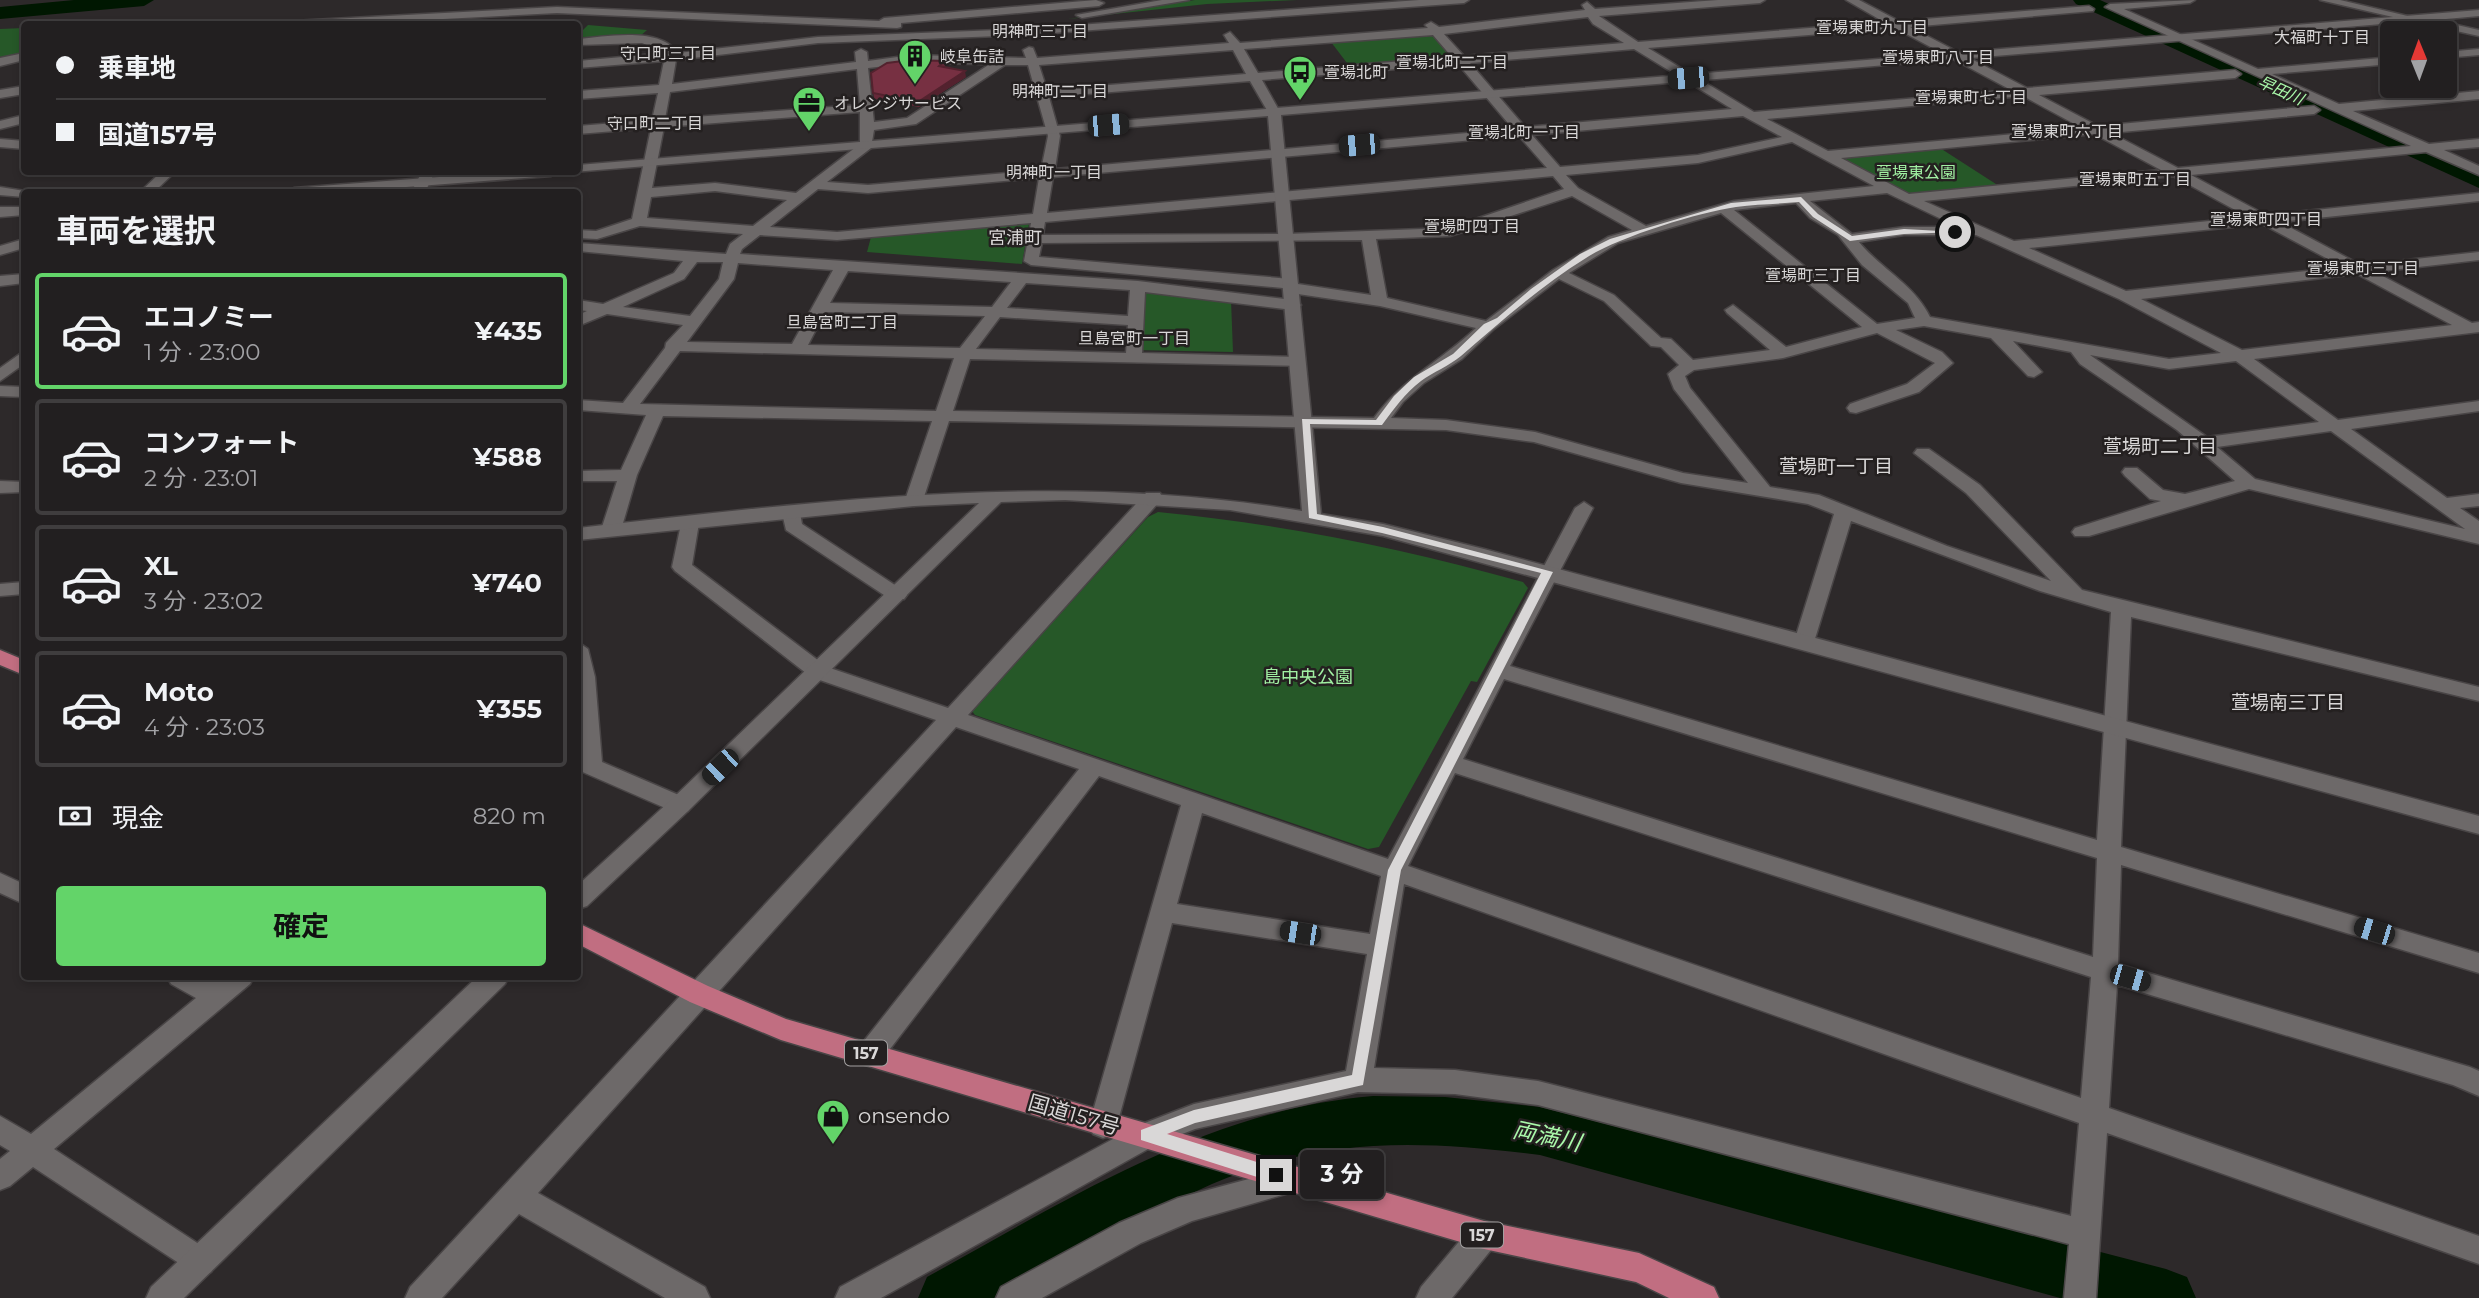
<!DOCTYPE html>
<html lang="ja">
<meta charset="utf-8">
<style>
body{margin:0;font-family:Montserrat,"Noto Sans JP",sans-serif;background:#2a2729;color:#f1f3f6;height:100vh;display:flex;flex-direction:column;font-size:26px;white-space:nowrap}
*{box-sizing:border-box;margin:0}
p{font-size:23px;color:#a2a2a5}
.icon{flex:none;width:38px;height:38px;fill:none;stroke:currentColor;stroke-width:2;stroke-linecap:round;stroke-linejoin:round}
.map{position:relative;flex:1;overflow:hidden}
.drawer{position:absolute;left:21px;top:189px;width:560px;height:791px;display:flex;flex-direction:column;background:#221f20;border-radius:7px;box-shadow:0 4px 10px #0003,0 0 0 2px #3f3d3e}
.drawer>*{flex:none}
.banner{position:absolute;left:21px;top:21px;width:560px;height:154px;border-radius:7px;box-shadow:0 4px 10px #0003,0 0 0 2px #3f3d3e;display:grid;align-content:center;height:154px;padding:0 35px;background:#221f20}
.needle{width:46px;rotate:359deg}
.buttons{position:absolute;left:2380px;top:21px;display:grid;gap:14px}
.buttons a{display:grid;place-items:center;width:77px;height:77px;border-radius:7px;background:#221f20;box-shadow:0 4px 10px #0003,0 0 0 2px #3f3d3e;font-size:35px}
.end{position:absolute;width:32px;height:32px;margin:-16px;border:9px solid #d9d7d7;background:#111;box-shadow:0 0 0 4px #111}
.from{border-radius:50%}
.bubble{position:absolute;height:49px;border-radius:7px;background:#221f20;box-shadow:0 4px 10px #0003,0 0 0 2px #3f3d3e;font-size:23px;font-weight:700;line-height:49px;text-align:center}
.car{position:absolute;width:21px;height:42px;margin:-21px -10px;border-radius:9px;box-shadow:0 0 5px 2px #0007;background:linear-gradient(#222 24%,#8ab4d8 0 40%,#222 0 76%,#8ab4d8 0 86%,#222 0)}
.banner b{display:flex;align-items:center;gap:24px;height:66px;font-size:26px}
.banner b+b{border-top:2px solid #3f3d3e}
.banner i{width:18px;height:18px;background:#f1f3f6}
ul{padding:0;list-style:none}
li{display:flex;align-items:center;gap:21px;height:116px;margin:0 14px 10px;padding:0 21px;border:4px solid #3f3d3e;border-radius:7px}
li div{flex:1}
li b{display:block;font-size:26px}
li em{font-style:normal;font-weight:700}
li.selected{border-color:#63d469}
li>.icon{width:63px;height:63px;stroke-width:1.5}
h2{padding:0 35px;font-size:32px;line-height:84px}
.pay{display:flex;align-items:center;gap:18px;height:77px;padding:0 35px;font-size:26px}
.pay p{margin-inline-start:auto}
.cta{display:flex;gap:14px;margin-top:auto;padding:14px 35px}
.cta a{flex:1;height:80px;border-radius:7px;background:#63d469;color:#111;font-size:28px;font-weight:700;line-height:80px;text-align:center}
.map>svg:first-child{display:block}
.green{fill:#265828}
.lines{fill:none;stroke-linecap:round;stroke-linejoin:round}
.river{fill:#001701;fill-rule:evenodd}
.minor-casing{stroke:#494546;stroke-width:3}
.tertiary-casing{stroke:#494546;stroke-width:3}
.trunk-casing{stroke:#494546;stroke-width:3}
.minor{fill:#6d6969;fill-rule:evenodd}
.tertiary{fill:#6d6969;fill-rule:evenodd}
.trunk{fill:#c16e81;fill-rule:evenodd}
.wall{fill:#662939}
.shaded-wall{fill:#53222e}
.building{fill:#773042;stroke:#53222e;stroke-width:2}
.route{fill:#d9d7d7}
.labels{text-anchor:middle;stroke-width:5;stroke-linejoin:round;paint-order:stroke}
.far-neighbourhood-label{font-size:16px;fill:#d9d7d7;stroke:#242020}
.far-poi-label{font-size:16px;fill:#d9d7d7;stroke:#242020;text-anchor:start}
.far-water-label{font-size:16px;font-style:italic;fill:#aaf9aa;stroke:#242020}
.far-park-label{font-size:16px;fill:#a1f0a2;stroke:#242020}
.shield{fill:#242020;stroke:#a3a0a0;stroke-width:2}
.shield-label{font-size:16px;font-weight:bold;fill:#d9d7d7}
.far-quarter-label{font-size:18px;fill:#d9d7d7;stroke:#242020}
.park-label{font-size:18px;fill:#a1f0a2;stroke:#242020}
.neighbourhood-label{font-size:19px;fill:#d9d7d7;stroke:#242020}
.near-street-label{font-size:21px;fill:#d9d7d7;stroke:#242020}
.near-poi-label{font-size:21px;fill:#d9d7d7;stroke:#242020;text-anchor:start}
.near-water-label{font-size:23px;font-style:italic;fill:#aaf9aa;stroke:#242020}
</style>
<div class="map">
<svg width="2479" height="1298" viewBox="0 0 2479 1298">
<rect width="100%" height="100%" fill="#2d292a"/>
<!-- green -->
<g class="green">
<polygon points="1195,0 1297,0 1207,4 1068,19"/>
<polygon points="588,25 647,30 638,38 578,40 578,35"/>
<polygon points="24,28 24,53 0,57 0,29"/>
<polygon points="1433,36 1452,58 1350,67 1331,42"/>
<polygon points="1940,148 1999,186 1911,195 1840,158"/>
<polygon points="1026,223 1029,224 1022,264 867,252 871,237"/>
<polygon points="1141,289 1231,300 1233,352 1134,350"/>
<path d="M1158,512C1283,524 1402,548 1523,582L1528,588L1477,682L1471,681L1379,847L1368,849L975,715L972,711L1148,517Z"/>
</g>
<g class="lines">
<!-- river -->
<g class="river">
<polygon points="74,0 154,0 144,6 0,19 0,7"/>
<polygon points="2073,0 2100,0 2479,170 2479,188 2076,4"/>
<path d="M1373,1096L1445,1097L1540,1107L2166,1269L2187,1277L2196,1298H2060L1540,1155C1420,1140 1326,1136 1212,1184C1161,1207 1111,1235 1063,1264C1047,1273 1019,1295 1003,1298C977,1298 945,1298 918,1298L927,1277C1067,1200 1210,1109 1373,1096Z"/>
</g>
<defs>
<g id="minor">
<polygon points="1096,0 1104,3 1099,6 901,23 901,27 897,28 557,13 348,24 288,24 294,21 557,7 879,21 884,18"/>
<polygon points="1162,0 1189,0 1082,18 1076,15"/>
<path d="M1419,0H1469L1464,3L1024,35L818,43L676,60L672,84L856,62L855,52L861,49L867,52L868,61L912,55L1026,58L1023,50L1029,47L1033,48L1037,58L1229,43L1224,35L1230,32L1240,43L1428,28L1425,25L1431,22L1439,27L1585,10L1582,5L1587,2L1595,9L1718,0H1765L1760,3L1599,16L1638,42L1884,22L1846,0H1859L1899,21L2089,6L2094,9L2093,11L1910,27L2027,88L2235,70L2241,74L2235,78L2039,95L2098,126L2314,106L2320,110L2314,114L2111,133L2178,168L2411,146L2105,7L2110,4L2195,0L2190,3L2124,9L2258,69L2392,57V64L2272,74L2339,104L2479,91V99L2353,111L2429,144L2479,139V147L2444,150L2479,166V175L2426,152L2191,175L2266,215L2479,193V201L2280,222L2361,265L2479,252V260L2375,272L2472,323L2479,322V332L2254,359L2338,420L2479,401V411L2351,429L2447,498L2479,494V506L2460,508L2479,521V544L2249,489L2089,536H2075L2072,532L2075,528L2161,501L2150,499L2125,476L2122,472L2125,468H2137L2163,490L2185,494L2235,481L2177,430L2080,364L2071,352L2013,341L2042,372L2034,377L2028,376L1991,338L1924,326L1896,330L1942,352L1953,363L1919,392L1856,413L1850,412L1847,408L1850,404L1907,384L1935,363L1877,333L1783,358L1694,370L1685,376L1690,388L1770,487L1819,495L1947,546L2051,581L1966,493L1914,453L1917,449H1929L1980,485L2082,590L2479,687V701L2131,617L2121,847L2479,953V973L2121,865L2118,964L2470,1067L2479,1071V1096L2453,1085L2117,985L2109,1108L2479,1236V1264L2107,1133L2096,1298H2064L2069,1244L1538,1105L1455,1094L1358,1092L1195,1129L1157,1144L881,1298H835L840,1287L1137,1126L1194,1104L1346,1071L1367,954L1172,923L1117,1125L1113,1134L1103,1138L1093,1134L1089,1125L1181,805L1099,776L880,1062L870,1066L860,1062L856,1054L860,1046L1079,769L956,727L538,1193L705,1287L710,1298H665L519,1214L442,1298H405L410,1287L936,720L811,677L675,571L672,567L682,519H696L699,523L692,565L827,667L948,708L1146,493H1160L1162,497L1160,501L968,715L1388,859L1575,508L1584,502L1593,508L1510,666L2097,840L2111,612L2040,591L1851,521L1814,642L1811,647H1797L1794,642L1834,514L1808,504L1681,483L1534,442L1446,430L949,421L923,500L914,506L905,500L932,421L663,416L637,475L621,530L611,536L601,530L617,481H578V471L621,470L646,415L578,410V400L623,403L665,348L666,343L683,325L607,314L578,326V315L587,311L578,310V300L603,304L674,273L683,261L578,251V243L726,254L730,244L743,234L640,226L597,239L578,238V230L596,231L632,219L651,128L578,134V126L652,120L658,93L578,99V91L659,85L664,61L578,68V61L666,53L642,43L578,45V39C606,37 659,26 678,53L818,37L1024,29ZM1588,17L1593,24L1624,43L1464,56L1444,34ZM1895,28L2011,90L1754,112L1648,48ZM1433,35L1452,57L1258,73L1244,49ZM1634,49L1732,109L1525,127L1470,63ZM1233,50L1246,74L1047,90L1039,65ZM912,63L990,64L907,118L874,122L868,68ZM1458,64L1513,129L1055,169L1060,136L1049,97L1250,81L1268,112L1274,116L1280,112L1262,80ZM1005,65H1028L1048,136L1041,170L868,185L827,182L871,148L874,130L916,124ZM857,69L860,105L665,119L670,92ZM2023,96L2082,128L1828,151L1767,119ZM860,112V144L796,193L715,183L652,188L664,127ZM1743,116L1782,137L1698,155L1560,167L1532,135ZM2094,134L2161,170L1909,194L1841,158ZM1519,136L1547,168L1047,213L1053,177ZM1792,142L1874,186L1734,201L1646,226L1578,188L1566,175L1698,163ZM1553,176L1564,189L1449,228L1286,234L1043,235L1045,222ZM2173,176L2248,217L2014,241L1924,201ZM1039,178L1033,214L837,232L770,227L818,189L868,193ZM715,191L787,200L753,226L647,218L651,197ZM1887,193L1958,227H1904L1852,234L1810,201ZM1572,196L1632,230L1608,237L1553,270L1486,321L1387,298L1376,239L1450,236ZM1796,203L1810,218L1838,235L1862,265L1908,303L1915,318L1877,324L1734,210ZM1721,213L1862,327L1786,347L1733,305L1725,310L1727,313L1770,350L1693,360L1671,339L1661,338L1614,295L1569,273L1618,243ZM1031,223L1024,261L1031,265L1283,288L1291,293L1380,306L1476,328C1441,361 1403,378 1374,418L953,411L970,359L1305,366V358L1299,357L1142,353L1145,292L1293,310L1301,305L1293,300L1138,281L740,254L742,249L760,235L837,240ZM2262,224L2343,267L2126,291L2029,248ZM1904,235H1976L2119,299L2221,353L2169,359L1930,317C1915,285 1881,269 1859,242ZM1362,240L1371,295L1298,284L1291,279L1039,257L1042,243ZM697,262H723L719,279L690,316L623,307L684,279ZM738,263L833,270L792,344L687,342L734,279ZM848,271L1011,282L992,307L830,303ZM2357,274L2452,325L2242,350L2141,299ZM1559,279L1604,301L1651,346L1661,347L1679,365L1668,374L1674,389L1748,483L1683,473L1535,432L1446,420L1391,418L1403,402L1424,383L1462,359L1494,329ZM1026,283L1130,290L1128,316L1007,308ZM825,312L985,316L960,348L808,345ZM1000,317L1128,325L1126,353L976,349ZM680,351L954,358L936,411L640,404ZM2090,355L2169,369L2236,361L2319,422L2207,437ZM2331,431L2465,529L2255,479L2217,447ZM1504,679L2097,858L2093,957L1463,759ZM1455,773L2091,977L2081,1098L1408,866ZM1202,813L1381,876L1370,934L1177,904ZM1404,884L2079,1123L2071,1216L1538,1081L1455,1070L1374,1068Z"/>
<polygon points="2320,0 2340,0 2416,18 2410,21"/>
<polygon points="2479,49 2479,55 2445,58 2445,52"/>
<polygon points="24,53 24,60 0,66 0,58"/>
<polygon points="24,86 24,94 0,98 0,90"/>
<polygon points="24,115 24,123 0,129 0,121"/>
<polygon points="0,139 24,141 24,149 0,147"/>
<polygon points="161,172 175,172 154,192 140,192"/>
<polygon points="422,172 435,172 425,192 411,192"/>
<polygon points="0,207 24,207 24,215 0,217"/>
<polygon points="24,239 24,248 0,255 0,246"/>
<polygon points="24,274 24,283 0,286 0,276"/>
<polygon points="0,386 24,387 24,397 0,396"/>
<polygon points="0,481 24,482 24,492 0,493"/>
<polygon points="791,507 800,513 802,524 904,591 907,595 904,599 890,599 786,530 782,513"/>
<polygon points="578,642 588,649 595,677 602,762 688,799 692,805 688,811 680,814 672,811 578,770"/>
<polygon points="0,873 24,884 24,904 0,893"/>
<polygon points="167,976 204,976 215,982 222,976 254,976 250,984 54,1149 211,1252 215,1262 211,1272 200,1277 33,1167 10,1186 0,1190 0,1159 10,1151 0,1145 0,1116 31,1134 196,998 171,984"/>
<polygon points="1293,1167 1303,1171 1308,1180 1303,1189 1192,1221 1141,1243 1042,1298 996,1298 1001,1287 1119,1223 1178,1198"/>
<polygon points="1484,1221 1495,1225 1499,1235 1495,1245 1452,1298 1416,1298 1421,1287 1473,1225"/>
</g>
<g id="tertiary">
<path d="M2479,10V16L2435,20L2479,30V36L2429,25L2430,20L1281,115L1321,514L1383,524L1484,549L2479,816V834L1383,536L1230,510L1065,500L1001,502L688,811L587,906L578,909V885L672,799L979,503L914,506L578,540V528C819,501 1061,470 1302,511L1268,116L573,172H578V165Z"/>
<polygon points="505,172 558,172 551,176 341,192 287,192 294,188"/>
<polygon points="0,187 31,192 24,192 24,197 0,195"/>
<polygon points="24,351 24,364 0,381 0,368"/>
<polygon points="24,582 24,594 0,596 0,584"/>
<polygon points="478,976 509,976 505,984 184,1298 146,1298 151,1287"/>
</g>
<g id="trunk">
<polygon points="0,650 24,660 24,675 0,665"/>
<polygon points="578,923 708,986 786,1019 1484,1221 1639,1253 1714,1287 1719,1298 1669,1298 1636,1282 1484,1249 781,1040 690,1002 578,944"/>
</g>
</defs>
<!-- minor casing -->
<use href="#minor" class="minor-casing"/>
<!-- tertiary casing -->
<use href="#tertiary" class="tertiary-casing"/>
<!-- trunk casing -->
<use href="#trunk" class="trunk-casing"/>
<!-- minor -->
<use href="#minor" class="minor"/>
<!-- tertiary -->
<use href="#tertiary" class="tertiary"/>
<!-- trunk -->
<use href="#trunk" class="trunk"/>
</g>
<!-- wall -->
<polygon class="wall" points="944,61 945,66 944,67 966,77 919,107 874,99 871,73"/>
<!-- shaded-wall -->
<polygon class="shaded-wall" points="965,71 966,77 919,107 918,102"/>
<!-- building -->
<polygon class="building" points="911,60 944,61 939,66 965,71 918,102 873,93 871,73 887,63"/>
<!-- route -->
<path class="route" d="M1801,197L1818,214L1852,236L1904,229L1959,232L1904,234L1850,241L1813,217L1799,202C1778,204 1757,204 1736,207C1699,212 1616,238 1586,258C1541,286 1500,322 1461,356C1449,366 1433,372 1421,381C1405,393 1394,409 1382,425L1310,424L1317,514L1383,527L1553,572L1401,870L1363,1085L1195,1123L1167,1134L1282,1170V1181L1276,1183L1141,1140V1130L1194,1110L1352,1075L1388,870L1541,573L1382,533L1309,518L1302,419L1376,420L1394,396L1414,377L1453,354L1484,324L1497,318L1531,289L1580,254L1610,239L1731,203Z"/>
<!-- icons -->
<defs>
<symbol id="building-pin" viewBox="-11 -11 22 30"><path d="M0 17L-7.5 6A9.5 9.5 0 1 1 7.5 6Z" fill="#63d469" stroke="#242020"/><path d="M-4-6H4V6H1V3H-1V6H-4ZM-2.5-4.3h1.7v1.8h-1.7ZM.8-4.3h1.7v1.8H.8ZM-2.5-1h1.7V.8h-1.7ZM.8-1h1.7V.8H.8Z" fill="#111"/></symbol>
<symbol id="bus-pin" viewBox="-11 -11 22 30"><path d="M0 17L-7.5 6A9.5 9.5 0 1 1 7.5 6Z" fill="#63d469" stroke="#242020"/><path d="M-5-6H5V4H4V6H2V4H-2V6H-4V4H-5ZM-3.5-4V0h7V-4ZM-3.5 1.2v1.5H-2V1.2ZM2 1.2v1.5H3.5V1.2Z" fill="#111"/></symbol>
<symbol id="office-pin" viewBox="-11 -11 22 30"><path d="M0 17L-7.5 6A9.5 9.5 0 1 1 7.5 6Z" fill="#63d469" stroke="#242020"/><path d="M-6-3h4V-5.5h4V-3h4V5H-6ZM-1-4.5V-3h2v-1.5ZM-6 0V1H6V0Z" fill="#111"/></symbol>
<symbol id="shop-pin" viewBox="-11 -11 22 30"><path d="M0 17L-7.5 6A9.5 9.5 0 1 1 7.5 6Z" fill="#63d469" stroke="#242020"/><path d="M-5-2.5h2.3a2.7 3.5 0 0 1 5.4 0H5L5.5 6h-11ZM-1.5-2.5h3a1.5 2.3 0 0 0-3 0Z" fill="#111"/></symbol>
</defs>
<g fill-rule="evenodd">
<use href="#building-pin" x="896" y="37" width="38" height="52"/>
<use href="#bus-pin" x="1281" y="53" width="38" height="52"/>
<use href="#office-pin" x="790" y="84" width="38" height="52"/>
<use href="#shop-pin" x="814" y="1097" width="38" height="52"/>
</g>
<g class="labels">
<!-- far-neighbourhood labels -->
<g class="far-neighbourhood-label">
<text x="1872" y="33">萱場東町九丁目</text>
<text x="1040" y="37">明神町三丁目</text>
<text x="2322" y="43">大福町十丁目</text>
<text x="668" y="59">守口町三丁目</text>
<text x="1938" y="63">萱場東町八丁目</text>
<text x="1452" y="68">萱場北町二丁目</text>
<text x="1060" y="97">明神町二丁目</text>
<text x="1971" y="103">萱場東町七丁目</text>
<text x="655" y="129">守口町二丁目</text>
<text x="2067" y="137">萱場東町六丁目</text>
<text x="1524" y="138">萱場北町一丁目</text>
<text x="1054" y="178">明神町一丁目</text>
<text x="2135" y="185">萱場東町五丁目</text>
<text x="2266" y="225">萱場東町四丁目</text>
<text x="1472" y="232">萱場町四丁目</text>
<text x="2363" y="274">萱場東町三丁目</text>
<text x="1813" y="281">萱場町三丁目</text>
<text x="842" y="328">旦島宮町二丁目</text>
<text x="1134" y="344">旦島宮町一丁目</text>
</g>
<!-- far-poi labels -->
<g class="far-poi-label">
<text x="940" y="62">岐阜缶詰</text>
<text x="1324" y="78">萱場北町</text>
<text x="834" y="109">オレンジサービス</text>
</g>
<!-- far-water labels -->
<g class="far-water-label">
<text transform="translate(2281 90) rotate(24)" y="6">早田川</text>
</g>
<!-- far-park labels -->
<g class="far-park-label">
<text x="1916" y="178">萱場東公園</text>
</g>
<!-- shield labels -->
<g class="shield">
<rect x="845" y="1040.5" width="42" height="25" rx="5"/>
<rect x="1461" y="1222.5" width="42" height="25" rx="5"/>
</g>
<g class="shield-label">
<text x="866" y="1059">157</text>
<text x="1482" y="1241">157</text>
</g>
<!-- far-quarter labels -->
<g class="far-quarter-label">
<text x="1015" y="244">宮浦町</text>
</g>
<!-- park labels -->
<g class="park-label">
<text x="1308" y="683">島中央公園</text>
</g>
<!-- neighbourhood labels -->
<g class="neighbourhood-label">
<text x="2160" y="453">萱場町二丁目</text>
<text x="1836" y="473">萱場町一丁目</text>
<text x="2288" y="709">萱場南三丁目</text>
</g>
<!-- near-street labels -->
<g class="near-street-label">
<text transform="translate(1074 1115) rotate(16)" y="7">国道157号</text>
</g>
<!-- near-poi labels -->
<g class="near-poi-label">
<text x="858" y="1123">onsendo</text>
</g>
<!-- near-water labels -->
<g class="near-water-label">
<text transform="translate(1547 1136) rotate(12)" y="8">両満川</text>
</g>
</g>
</svg>
<div class="buttons">
<a><svg class="needle" viewBox="-14 -14 28 28"><path d="M0-13l5 13h-10z" fill="#e53935"/><path d="M0 13l5-13h-10z" fill="#a2a2a5"/></svg></a>
</div>
<i class="end from" style="left:1955px;top:232px"></i>
<i class="end" style="left:1276px;top:1175px"></i>
<div class="bubble" style="left:1300px;top:1150px;width:84px">3 分</div>
<i class="car" style="left:1688px;top:78px;rotate:265deg"></i>
<i class="car" style="left:1108px;top:125px;rotate:85deg"></i>
<i class="car" style="left:1359px;top:145px;rotate:265deg"></i>
<i class="car" style="left:720px;top:767px;rotate:226deg"></i>
<i class="car" style="left:2374px;top:931px;rotate:287deg"></i>
<i class="car" style="left:1300px;top:933px;rotate:279deg"></i>
<i class="car" style="left:2130px;top:978px;rotate:106deg"></i>
<div class="banner">
<b><i class="from"></i>乗車地</b>
<b><i></i>国道157号</b>
</div>
<section class="drawer">
<h2>車両を選択</h2>
<ul>
<li class="selected"><svg class="icon" aria-label="car" viewBox="0 0 24 24"><path d="M5 17H2v-5l4-1 3-4h7l3 4 3 1v5h-3M9 17h6M6 11h13"/><circle cx="7" cy="17" r="2"/><circle cx="17" cy="17" r="2"/></svg><div><b>エコノミー</b><p>1 分 · 23:00</p></div><em>¥435</em></li>
<li><svg class="icon" aria-label="car" viewBox="0 0 24 24"><path d="M5 17H2v-5l4-1 3-4h7l3 4 3 1v5h-3M9 17h6M6 11h13"/><circle cx="7" cy="17" r="2"/><circle cx="17" cy="17" r="2"/></svg><div><b>コンフォート</b><p>2 分 · 23:01</p></div><em>¥588</em></li>
<li><svg class="icon" aria-label="car" viewBox="0 0 24 24"><path d="M5 17H2v-5l4-1 3-4h7l3 4 3 1v5h-3M9 17h6M6 11h13"/><circle cx="7" cy="17" r="2"/><circle cx="17" cy="17" r="2"/></svg><div><b>XL</b><p>3 分 · 23:02</p></div><em>¥740</em></li>
<li><svg class="icon" aria-label="car" viewBox="0 0 24 24"><path d="M5 17H2v-5l4-1 3-4h7l3 4 3 1v5h-3M9 17h6M6 11h13"/><circle cx="7" cy="17" r="2"/><circle cx="17" cy="17" r="2"/></svg><div><b>Moto</b><p>4 分 · 23:03</p></div><em>¥355</em></li>
</ul>
<div class="pay"><svg class="icon" aria-label="cash" viewBox="0 0 24 24"><path d="M3 7h18v10H3z"/><circle cx="12" cy="12" r="2"/></svg>現金<p>820 m</p></div>
<div class="cta"><a>確定</a></div>
</section>
</div>
